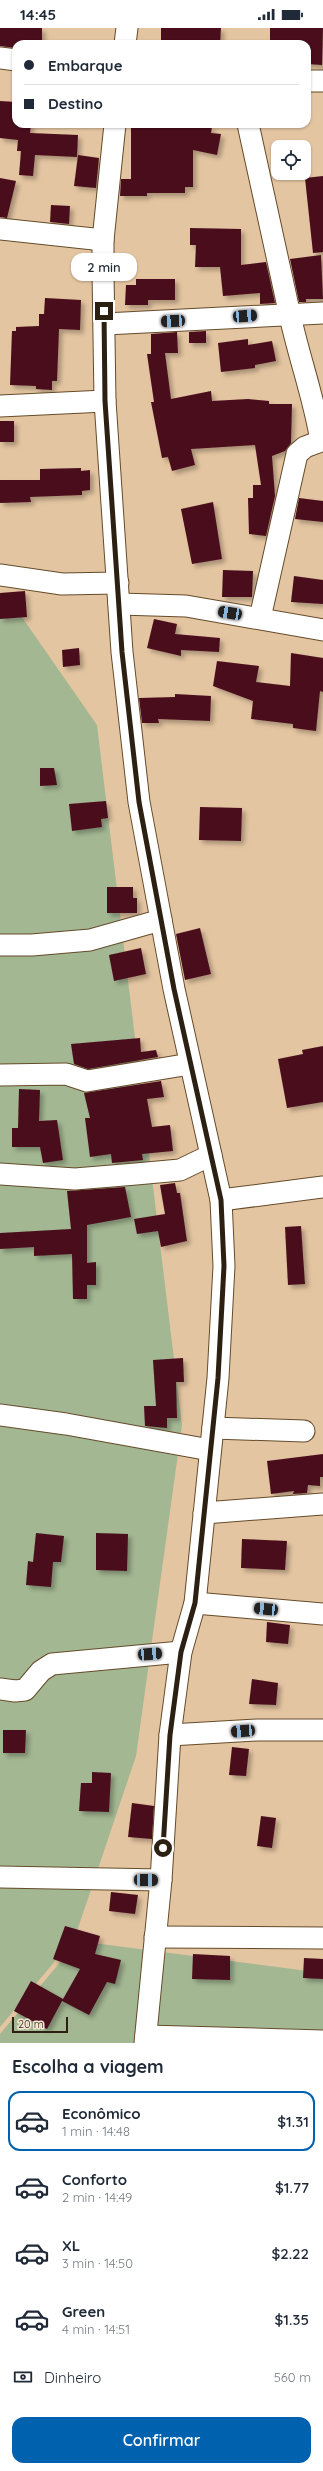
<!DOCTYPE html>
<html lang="pt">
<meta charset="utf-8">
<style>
body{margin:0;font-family:Quicksand,sans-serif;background:#f2f2f3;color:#1f2937;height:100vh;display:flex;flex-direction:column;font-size:15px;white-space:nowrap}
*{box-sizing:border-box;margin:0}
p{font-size:13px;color:#747a83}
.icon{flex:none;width:22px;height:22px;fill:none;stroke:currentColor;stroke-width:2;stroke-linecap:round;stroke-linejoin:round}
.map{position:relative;height:2015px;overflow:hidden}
.panel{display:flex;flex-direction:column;background:#fff;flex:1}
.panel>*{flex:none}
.banner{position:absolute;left:12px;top:12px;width:299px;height:88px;border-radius:12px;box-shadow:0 1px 3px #0004;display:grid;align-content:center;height:88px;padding:0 12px;background:#fff}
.controls{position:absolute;left:271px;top:112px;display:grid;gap:8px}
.controls a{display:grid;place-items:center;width:40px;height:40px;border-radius:8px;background:#fff;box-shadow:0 1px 3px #0004;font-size:20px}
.scale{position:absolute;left:12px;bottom:10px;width:56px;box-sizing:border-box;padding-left:4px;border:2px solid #2c2012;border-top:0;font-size:11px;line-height:14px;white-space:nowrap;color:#2c2012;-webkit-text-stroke:3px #f9e9d7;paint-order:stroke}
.end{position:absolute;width:18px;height:18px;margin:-9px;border:5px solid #2c2012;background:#fff;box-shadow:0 0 0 2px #fff}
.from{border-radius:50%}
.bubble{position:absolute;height:28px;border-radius:12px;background:#fff;box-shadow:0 1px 3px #0004;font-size:13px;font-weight:600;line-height:28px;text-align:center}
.car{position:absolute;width:12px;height:24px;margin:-12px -6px;border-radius:5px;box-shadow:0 0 3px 1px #0007;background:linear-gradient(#222 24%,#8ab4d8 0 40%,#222 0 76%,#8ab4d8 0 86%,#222 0)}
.banner b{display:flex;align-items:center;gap:14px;height:38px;font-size:15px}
.banner b+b{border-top:1px solid #e0e1e3}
.banner i{width:10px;height:10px;background:#1f2937}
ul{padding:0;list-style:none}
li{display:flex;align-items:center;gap:12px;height:60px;margin:0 8px 6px;padding:0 4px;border:2px solid transparent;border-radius:12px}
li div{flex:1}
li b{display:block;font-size:15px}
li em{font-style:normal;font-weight:600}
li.current{border-color:#0062ae}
li>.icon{width:36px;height:36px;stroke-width:1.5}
h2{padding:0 12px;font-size:18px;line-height:48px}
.pay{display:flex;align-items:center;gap:10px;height:44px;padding:0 12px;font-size:15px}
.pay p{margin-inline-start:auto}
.button{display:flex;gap:8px;margin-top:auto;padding:8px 12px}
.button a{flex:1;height:46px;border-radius:12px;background:#0062ae;color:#fff;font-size:16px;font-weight:600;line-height:46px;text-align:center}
.status{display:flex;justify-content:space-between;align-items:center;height:28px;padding:0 20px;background:#fff;direction:ltr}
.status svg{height:11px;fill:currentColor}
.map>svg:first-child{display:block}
.green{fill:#a3b792}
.building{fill:#490c1c;filter:url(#shadow)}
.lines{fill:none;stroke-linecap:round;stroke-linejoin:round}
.street-casing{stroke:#654b2a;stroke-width:23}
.street{stroke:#fff;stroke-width:21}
.route{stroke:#2c2012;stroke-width:5}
</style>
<div class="status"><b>14:45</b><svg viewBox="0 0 49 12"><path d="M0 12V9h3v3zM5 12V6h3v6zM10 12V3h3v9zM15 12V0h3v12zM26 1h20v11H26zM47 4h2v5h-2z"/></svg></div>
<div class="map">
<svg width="323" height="2015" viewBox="0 0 323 2015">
<defs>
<filter id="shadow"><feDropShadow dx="3.5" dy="3.5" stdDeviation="2" flood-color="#0004"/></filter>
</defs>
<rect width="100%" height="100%" fill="#e4c5a1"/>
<!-- green -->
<g class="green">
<polygon points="0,571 10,572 97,697 182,1397 136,1728 75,1909 0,1999"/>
<polygon points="78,1913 323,1945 323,2015 0,2015 0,2006"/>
</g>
<!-- building -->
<g class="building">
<polygon points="0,0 42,0 42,16 16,16 16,20 0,18"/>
<polygon points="161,0 221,0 220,16 161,16"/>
<polygon points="270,0 323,0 322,37 307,36 307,16 270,15"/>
<polygon points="0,73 16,74 16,96 31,96 30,105 78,107 77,129 35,127 33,148 19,147 21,123 17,123 18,112 0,110"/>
<polygon points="194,96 212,99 211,105 221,106 217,127 193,122 193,159 185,159 185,165 147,165 147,168 120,168 121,151 131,151 131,97"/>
<polygon points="78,127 99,130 96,160 74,158"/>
<polygon points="323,148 323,224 313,225 305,150"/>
<polygon points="0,150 16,153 7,190 0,189"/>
<polygon points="51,177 70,178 69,196 50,194"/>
<polygon points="190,200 241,201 241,237 266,234 275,275 260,276 260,265 223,268 220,239 195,239 196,217 190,217"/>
<polygon points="321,227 323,271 306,271 306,274 299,274 290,231"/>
<polygon points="136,251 175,251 175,272 148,272 148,277 125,277 126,257 136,257"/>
<polygon points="45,270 81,272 80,302 59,301 57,353 52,353 52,362 36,361 36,358 10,357 12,303 16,303 16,299 39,298 39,286 44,286"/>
<polygon points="206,303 206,315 189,315 189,304"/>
<polygon points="177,304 178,325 165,325 171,371 211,363 212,373 248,371 269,373 269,376 292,376 291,415 285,423 272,428 275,468 266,508 249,506 248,470 253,470 253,457 261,457 255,417 191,421 195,437 172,443 168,429 162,430 151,374 154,374 147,326 151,326 151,306"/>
<polygon points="248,311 248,317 272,313 276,333 255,337 255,340 221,344 218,315"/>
<rect x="0" y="393" width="14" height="21"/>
<polygon points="81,440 81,443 90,442 90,462 82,463 82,467 30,469 31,474 0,475 0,452 40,452 40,441"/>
<polygon points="299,470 323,473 323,494 295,491"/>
<polygon points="213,474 222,531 192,536 181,481"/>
<polygon points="223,542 253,543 252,569 222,569"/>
<polygon points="294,548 323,552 323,576 291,574"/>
<polygon points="25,563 27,589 0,591 0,565"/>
<polygon points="154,591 177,596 175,606 220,610 219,624 181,622 181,628 147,620"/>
<polygon points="79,620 80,637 63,639 62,622"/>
<polygon points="291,625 323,630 323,664 320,663 316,703 293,700 293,696 251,691 253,673 213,658 217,633 259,638 256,654 290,658"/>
<polygon points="175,666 211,668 210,693 158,691 159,695 142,695 139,670 175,669"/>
<polygon points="40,740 54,740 57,757 40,758"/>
<polygon points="106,773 108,790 101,791 102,799 72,803 69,776"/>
<polygon points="200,779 242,780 241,813 199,812"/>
<polygon points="107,859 133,859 133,870 137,870 137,885 107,885"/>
<polygon points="200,900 211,946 185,952 176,906"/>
<polygon points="141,920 146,946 114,953 109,927"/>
<polygon points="140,1010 141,1024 156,1022 158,1029 88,1041 74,1036 71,1016"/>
<polygon points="323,1018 323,1074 287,1080 278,1031 303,1026 302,1022"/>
<polygon points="161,1053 164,1069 147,1071 152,1099 170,1097 173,1123 142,1126 143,1132 112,1135 111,1126 90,1129 85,1090 90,1090 84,1065"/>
<polygon points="19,1061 40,1062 39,1093 57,1092 63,1132 43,1135 40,1119 12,1119 12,1100 18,1100"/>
<polygon points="175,1155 177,1165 180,1165 187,1213 161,1219 158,1203 137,1206 134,1191 165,1186 160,1157"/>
<polygon points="125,1159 131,1189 87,1197 87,1235 96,1234 96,1257 87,1257 87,1271 73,1271 72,1226 34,1228 34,1219 0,1221 0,1205 71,1201 67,1163"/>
<polygon points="301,1198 305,1256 288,1257 285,1199"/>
<polygon points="183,1330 184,1354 176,1354 177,1390 167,1390 167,1400 145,1398 144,1378 156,1378 153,1332"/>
<polygon points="323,1426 323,1449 320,1449 320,1458 308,1457 307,1465 293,1466 294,1463 271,1466 267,1433"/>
<polygon points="36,1505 64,1508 61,1534 53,1534 51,1559 26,1557 28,1533 33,1534"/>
<polygon points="96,1505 128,1506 127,1543 96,1542"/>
<polygon points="242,1511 287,1513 285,1542 241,1540"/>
<polygon points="267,1594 290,1597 288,1616 266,1614"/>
<polygon points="252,1651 278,1655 276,1677 249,1676"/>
<polygon points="3,1702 26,1702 25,1725 3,1725"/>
<polygon points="232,1719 249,1721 246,1748 229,1747"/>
<polygon points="92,1744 111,1745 109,1784 79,1783 81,1755 92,1755"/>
<polygon points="132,1775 154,1778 152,1811 128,1809"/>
<polygon points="261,1788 276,1790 272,1820 257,1818"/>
<polygon points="111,1864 138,1867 135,1886 109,1883"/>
<polygon points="65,1898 100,1908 95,1926 121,1932 115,1956 107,1954 89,1987 62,1973 47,2001 14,1983 31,1953 63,1971 80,1941 53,1931"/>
<polygon points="193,1926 230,1928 230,1952 192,1951"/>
<polygon points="304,1930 323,1931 323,1951 303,1950"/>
</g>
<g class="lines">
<defs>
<g id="street">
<polyline points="125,16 127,0"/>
<polyline points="0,30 16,32"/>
<polyline points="307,53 323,53"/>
<polyline points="115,96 103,212 103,244 105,373 122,624 139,774 174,961 221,1172 224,1238 218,1350 195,1575 181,1624 170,1707 161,1852 145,2015"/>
<path d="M248,96C262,158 275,221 289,283C298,327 314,369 321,413L305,419L297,426L260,590"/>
<polyline points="0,201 103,212"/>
<polyline points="105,296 323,285"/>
<polyline points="0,378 105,373"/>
<polyline points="0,547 62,556 118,555"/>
<polyline points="119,576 186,578 323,602"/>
<polyline points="0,917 32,917 90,912 161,892"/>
<polyline points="0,1047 66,1046 87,1053 190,1036"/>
<polyline points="0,1146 75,1151 136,1146 180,1142 211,1127"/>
<polyline points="221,1172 323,1159"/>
<polyline points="0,1387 66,1396 210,1422"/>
<polyline points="213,1400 304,1403"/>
<polyline points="204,1485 323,1476"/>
<polyline points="195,1575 323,1586"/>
<polyline points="0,1661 15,1663 25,1662 41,1643 52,1636 181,1624"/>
<polyline points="170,1707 257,1702 323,1702"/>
<polyline points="0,1849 161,1852"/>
<polyline points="155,1909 323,1910"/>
<polyline points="146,2008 323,2013"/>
</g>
</defs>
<!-- street casing -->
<use href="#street" class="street-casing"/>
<!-- street -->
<use href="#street" class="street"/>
</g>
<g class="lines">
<!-- route -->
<polyline class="route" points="104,283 105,373 122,624 139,774 174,961 221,1172 224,1238 218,1350 195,1575 181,1624 170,1707 163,1820"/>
</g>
</svg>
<div class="controls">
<a><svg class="icon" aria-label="locate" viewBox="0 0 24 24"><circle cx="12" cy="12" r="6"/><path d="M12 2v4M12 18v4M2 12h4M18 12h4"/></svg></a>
</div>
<div class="scale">20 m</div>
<i class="end from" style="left:163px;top:1820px"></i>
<i class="end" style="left:104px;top:283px"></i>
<div class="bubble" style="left:71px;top:225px;width:66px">2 min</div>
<i class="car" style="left:245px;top:288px;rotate:86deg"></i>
<i class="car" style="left:173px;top:293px;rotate:267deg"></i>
<i class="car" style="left:230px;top:585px;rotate:279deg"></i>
<i class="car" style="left:266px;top:1581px;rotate:275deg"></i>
<i class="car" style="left:150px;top:1626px;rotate:86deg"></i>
<i class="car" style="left:243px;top:1703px;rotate:266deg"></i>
<i class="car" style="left:146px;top:1852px;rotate:91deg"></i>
<div class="banner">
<b><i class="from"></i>Embarque</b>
<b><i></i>Destino</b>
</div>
</div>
<section class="panel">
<h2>Escolha a viagem</h2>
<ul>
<li class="current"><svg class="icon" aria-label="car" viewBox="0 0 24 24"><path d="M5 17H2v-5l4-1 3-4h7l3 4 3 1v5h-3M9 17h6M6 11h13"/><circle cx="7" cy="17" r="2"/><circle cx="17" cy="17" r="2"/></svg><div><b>Econômico</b><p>1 min · 14:48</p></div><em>$1.31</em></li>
<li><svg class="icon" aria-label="car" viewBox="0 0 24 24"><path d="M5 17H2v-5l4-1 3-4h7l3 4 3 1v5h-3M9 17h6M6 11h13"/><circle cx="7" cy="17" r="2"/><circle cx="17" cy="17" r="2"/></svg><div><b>Conforto</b><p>2 min · 14:49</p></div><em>$1.77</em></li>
<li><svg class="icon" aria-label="car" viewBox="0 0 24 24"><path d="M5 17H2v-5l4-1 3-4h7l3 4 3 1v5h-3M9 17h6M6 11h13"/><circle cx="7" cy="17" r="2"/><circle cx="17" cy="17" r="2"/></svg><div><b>XL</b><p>3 min · 14:50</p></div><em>$2.22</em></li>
<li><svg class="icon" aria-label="car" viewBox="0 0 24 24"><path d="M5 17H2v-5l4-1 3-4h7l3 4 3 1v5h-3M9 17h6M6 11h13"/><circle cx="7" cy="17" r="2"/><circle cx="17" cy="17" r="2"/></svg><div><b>Green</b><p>4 min · 14:51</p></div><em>$1.35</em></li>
</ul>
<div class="pay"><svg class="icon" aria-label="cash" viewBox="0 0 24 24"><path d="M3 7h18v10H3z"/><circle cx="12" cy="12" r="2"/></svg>Dinheiro<p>560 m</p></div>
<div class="button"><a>Confirmar</a></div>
</section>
